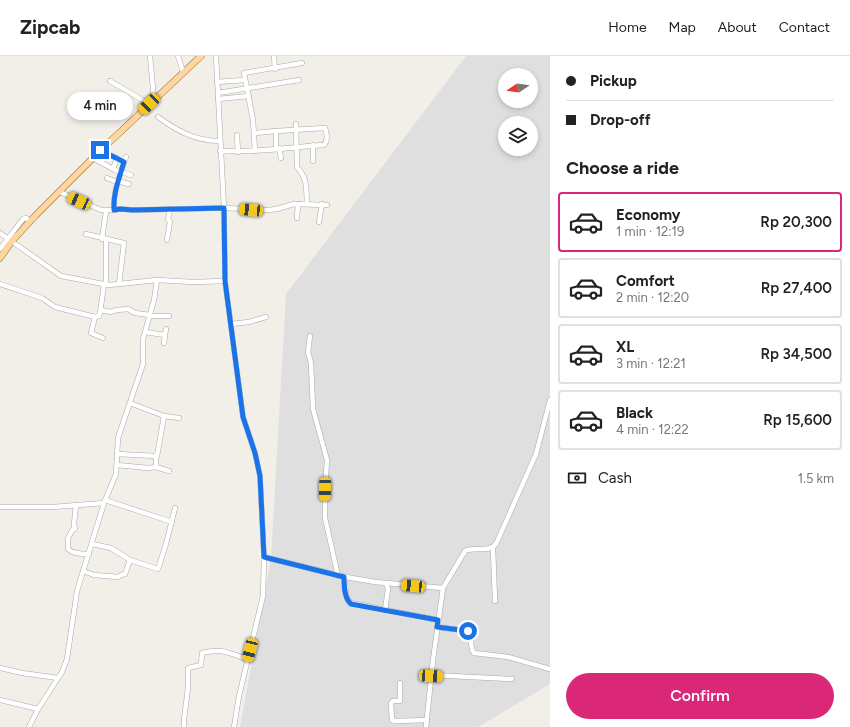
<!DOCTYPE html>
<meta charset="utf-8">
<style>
body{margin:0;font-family:Figtree,sans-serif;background:#f2f2f2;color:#222;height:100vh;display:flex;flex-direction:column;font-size:15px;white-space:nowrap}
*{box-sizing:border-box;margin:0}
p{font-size:13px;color:#767676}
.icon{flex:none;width:22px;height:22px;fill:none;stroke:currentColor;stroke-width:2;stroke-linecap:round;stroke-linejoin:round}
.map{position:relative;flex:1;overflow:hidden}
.sheet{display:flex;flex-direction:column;background:#fff;width:300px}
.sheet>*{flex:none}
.banner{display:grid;align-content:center;height:88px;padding:0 16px;background:#fff}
.needle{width:26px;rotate:257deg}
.buttons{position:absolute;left:498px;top:12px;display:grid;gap:8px}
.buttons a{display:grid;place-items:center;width:40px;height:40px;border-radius:50%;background:#fff;box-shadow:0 2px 6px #0003;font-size:20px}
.end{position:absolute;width:18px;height:18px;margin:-9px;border:5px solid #1a73e8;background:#fff;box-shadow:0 0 0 2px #fff}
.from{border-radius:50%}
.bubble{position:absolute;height:28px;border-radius:14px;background:#fff;box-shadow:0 2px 6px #0003;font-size:13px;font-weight:600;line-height:28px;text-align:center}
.car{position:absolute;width:12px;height:24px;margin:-12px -6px;border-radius:5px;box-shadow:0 0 3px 1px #0007;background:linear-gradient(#f5c518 24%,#345 0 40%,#f5c518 0 76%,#345 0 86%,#f5c518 0)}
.banner b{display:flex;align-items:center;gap:14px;height:38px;font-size:15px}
.banner b+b{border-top:1px solid #e0e0e0}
.banner i{width:10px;height:10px;background:#222}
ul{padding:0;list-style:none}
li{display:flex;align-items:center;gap:12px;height:60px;margin:0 8px 6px;padding:0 8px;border:2px solid #e0e0e0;border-radius:4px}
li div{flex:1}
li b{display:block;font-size:15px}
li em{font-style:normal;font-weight:600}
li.current{border-color:#db2777}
li>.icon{width:36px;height:36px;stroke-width:1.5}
h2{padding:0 16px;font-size:18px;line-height:48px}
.pay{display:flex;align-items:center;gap:10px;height:44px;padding:0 16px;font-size:15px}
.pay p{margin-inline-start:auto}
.button{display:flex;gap:8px;margin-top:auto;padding:8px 16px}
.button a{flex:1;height:46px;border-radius:24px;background:#db2777;color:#fff;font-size:16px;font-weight:600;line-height:46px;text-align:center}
header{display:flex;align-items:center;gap:24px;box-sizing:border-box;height:56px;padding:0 20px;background:#fff;border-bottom:1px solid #e0e0e0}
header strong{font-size:19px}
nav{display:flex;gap:22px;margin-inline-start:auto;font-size:14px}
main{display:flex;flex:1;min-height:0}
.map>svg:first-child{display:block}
.residential{fill:#e0dfdf;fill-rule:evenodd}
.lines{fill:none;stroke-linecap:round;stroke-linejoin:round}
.minor-casing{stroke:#a9a9a9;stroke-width:5.5}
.major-casing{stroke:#a06b00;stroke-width:7}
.minor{stroke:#fff;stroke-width:4.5}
.major{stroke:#fcd6a4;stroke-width:6}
.route{stroke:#1a73e8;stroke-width:5}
</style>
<header>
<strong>Zipcab</strong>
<nav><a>Home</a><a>Map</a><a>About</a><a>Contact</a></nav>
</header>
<main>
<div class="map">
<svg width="550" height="671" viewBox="0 0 550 671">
<rect width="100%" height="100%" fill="#f2efe9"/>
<!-- residential -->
<path class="residential" d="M466,0H550V628L478,671H240L271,503L286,238ZM505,19H531V45H505ZM505,67H531V93H505Z"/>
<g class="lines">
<defs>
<g id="minor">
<polyline points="150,0 154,43"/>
<polyline points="178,0 183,16"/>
<polyline points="216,0 224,152 225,225 243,361 255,397 260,420 264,501 263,540 239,640 234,671"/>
<polyline points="274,0 275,13"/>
<polyline points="110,25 149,48"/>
<polyline points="217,26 245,24"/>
<polyline points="218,37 299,24"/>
<polyline points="218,43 249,40"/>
<path d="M158,61C177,75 196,85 220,85"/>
<path d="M296,68L297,111C308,123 306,133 307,148"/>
<polyline points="276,75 276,93"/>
<polyline points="237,79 238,96"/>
<polyline points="279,92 281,102"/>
<polyline points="100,95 117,102 113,113"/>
<path d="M220,95C255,97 289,91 324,89C328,85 327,76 325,72L276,75L255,77"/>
<polyline points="255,95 253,64 244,17 302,7"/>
<polyline points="93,102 115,114 131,119"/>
<polyline points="313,105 313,89"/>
<polyline points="107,122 117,126"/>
<polyline points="118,125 129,128"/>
<polyline points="60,136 101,154 114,154 120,153 133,154 224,152 268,154 277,153 294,148 327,149"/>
<path d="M114,154C113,135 120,119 126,101"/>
<polyline points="297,162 298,148"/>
<polyline points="319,166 322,148"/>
<polyline points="0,177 61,220 109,229 157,224 154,244 143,283 143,308 118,382 116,418 104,447 77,535 67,603 62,616 38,653 29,671"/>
<polyline points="86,178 124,187 119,228"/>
<polyline points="102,183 106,155"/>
<polyline points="106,184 106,228"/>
<polyline points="167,184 170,166 168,163 170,153"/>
<polyline points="0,193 23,163 26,162 30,165"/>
<polyline points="157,224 193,226 225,225"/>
<polyline points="0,228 42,242 55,251 95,261 91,277 103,282"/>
<polyline points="101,254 110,256 117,254 128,253 135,257 150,259"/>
<polyline points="150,260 169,260"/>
<polyline points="95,261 99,260 100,257 104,228"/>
<polyline points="231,268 249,266 266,261"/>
<polyline points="145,276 165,279 164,287"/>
<polyline points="165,279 166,273"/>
<polyline points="310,280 308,296 311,307 313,353 327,404 325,433 325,462 338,520"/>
<polyline points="164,360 179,362"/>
<polyline points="117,398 157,400 164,360 130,347"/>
<polyline points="156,401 156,411 169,415"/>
<polyline points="117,409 148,412 156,411"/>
<polyline points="105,444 172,466"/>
<path d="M76,449L74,468L75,473H73L68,482V493C73,498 82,498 89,498"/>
<polyline points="0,451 53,451 104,447"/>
<polyline points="92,488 111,492 130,504 158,513 166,488 175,452"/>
<polyline points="493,492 495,545"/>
<path d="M264,501L346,521L375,526L443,532L465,495C475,490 489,497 496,488L536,398L550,344"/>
<polyline points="83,515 94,519 118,521 121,519 125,518 130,504"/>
<polyline points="344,521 347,543 351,547 438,564"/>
<polyline points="385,554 388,533 386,527"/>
<path d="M437,571L468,575C473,581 469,591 474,597L508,601L550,613"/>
<polyline points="0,612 22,617 58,622"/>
<polyline points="431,619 512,623"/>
<polyline points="400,627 400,645 393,645 391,647 392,664 395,665 427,664"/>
<polyline points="0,644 38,653"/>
<path d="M184,671V663L188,632V612L201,609L202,597C221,592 229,597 247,603"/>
<polyline points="426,671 433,604 443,532"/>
</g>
<polyline id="major" points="0,202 12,185 35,160 100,95 201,0"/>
</defs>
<!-- minor casing -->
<use href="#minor" class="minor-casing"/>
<!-- major casing -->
<use href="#major" class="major-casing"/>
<!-- minor -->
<use href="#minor" class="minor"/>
<!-- major -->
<use href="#major" class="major"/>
</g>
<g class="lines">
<!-- route -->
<path class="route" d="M100,94L124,106C119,123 113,137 114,154L120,153L133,154L224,152L225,225L243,361L255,397L260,420L264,501L344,521C344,529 344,542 351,548L438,564L437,571L468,575"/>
</g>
</svg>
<div class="buttons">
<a><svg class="needle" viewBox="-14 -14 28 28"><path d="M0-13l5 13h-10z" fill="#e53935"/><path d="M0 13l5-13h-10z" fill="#767676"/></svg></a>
<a><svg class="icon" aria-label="layers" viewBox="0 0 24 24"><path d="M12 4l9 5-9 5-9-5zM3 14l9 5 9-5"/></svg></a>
</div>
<i class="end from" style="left:468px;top:575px"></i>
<i class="end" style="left:100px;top:94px"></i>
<div class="bubble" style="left:67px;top:36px;width:66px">4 min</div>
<i class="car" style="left:149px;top:48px;rotate:226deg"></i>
<i class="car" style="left:79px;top:145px;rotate:294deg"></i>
<i class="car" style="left:251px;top:154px;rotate:275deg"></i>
<i class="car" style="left:325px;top:433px;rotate:181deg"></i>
<i class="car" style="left:413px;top:530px;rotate:275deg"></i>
<i class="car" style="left:250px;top:594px;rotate:194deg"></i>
<i class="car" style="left:431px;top:620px;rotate:93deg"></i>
</div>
<section class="sheet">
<div class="banner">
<b><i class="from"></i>Pickup</b>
<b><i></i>Drop-off</b>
</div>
<h2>Choose a ride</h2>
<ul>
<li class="current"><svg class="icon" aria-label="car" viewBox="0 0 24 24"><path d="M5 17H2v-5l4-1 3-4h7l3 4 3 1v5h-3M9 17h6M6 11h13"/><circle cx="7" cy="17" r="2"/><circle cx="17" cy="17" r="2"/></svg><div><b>Economy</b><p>1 min · 12:19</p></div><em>Rp 20,300</em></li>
<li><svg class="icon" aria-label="car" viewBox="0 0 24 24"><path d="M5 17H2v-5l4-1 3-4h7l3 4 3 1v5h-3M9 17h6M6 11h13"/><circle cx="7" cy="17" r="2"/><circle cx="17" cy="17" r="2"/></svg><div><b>Comfort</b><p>2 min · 12:20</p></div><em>Rp 27,400</em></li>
<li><svg class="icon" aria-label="car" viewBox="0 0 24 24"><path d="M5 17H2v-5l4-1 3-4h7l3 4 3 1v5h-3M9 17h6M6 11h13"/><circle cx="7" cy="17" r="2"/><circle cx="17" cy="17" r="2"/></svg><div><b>XL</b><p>3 min · 12:21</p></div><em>Rp 34,500</em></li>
<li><svg class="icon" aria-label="car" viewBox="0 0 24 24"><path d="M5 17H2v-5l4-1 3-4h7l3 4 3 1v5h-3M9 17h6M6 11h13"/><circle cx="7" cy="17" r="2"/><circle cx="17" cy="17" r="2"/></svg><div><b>Black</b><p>4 min · 12:22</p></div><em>Rp 15,600</em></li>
</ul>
<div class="pay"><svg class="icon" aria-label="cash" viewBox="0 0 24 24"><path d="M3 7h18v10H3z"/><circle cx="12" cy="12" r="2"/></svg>Cash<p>1.5 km</p></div>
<div class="button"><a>Confirm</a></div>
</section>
</main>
